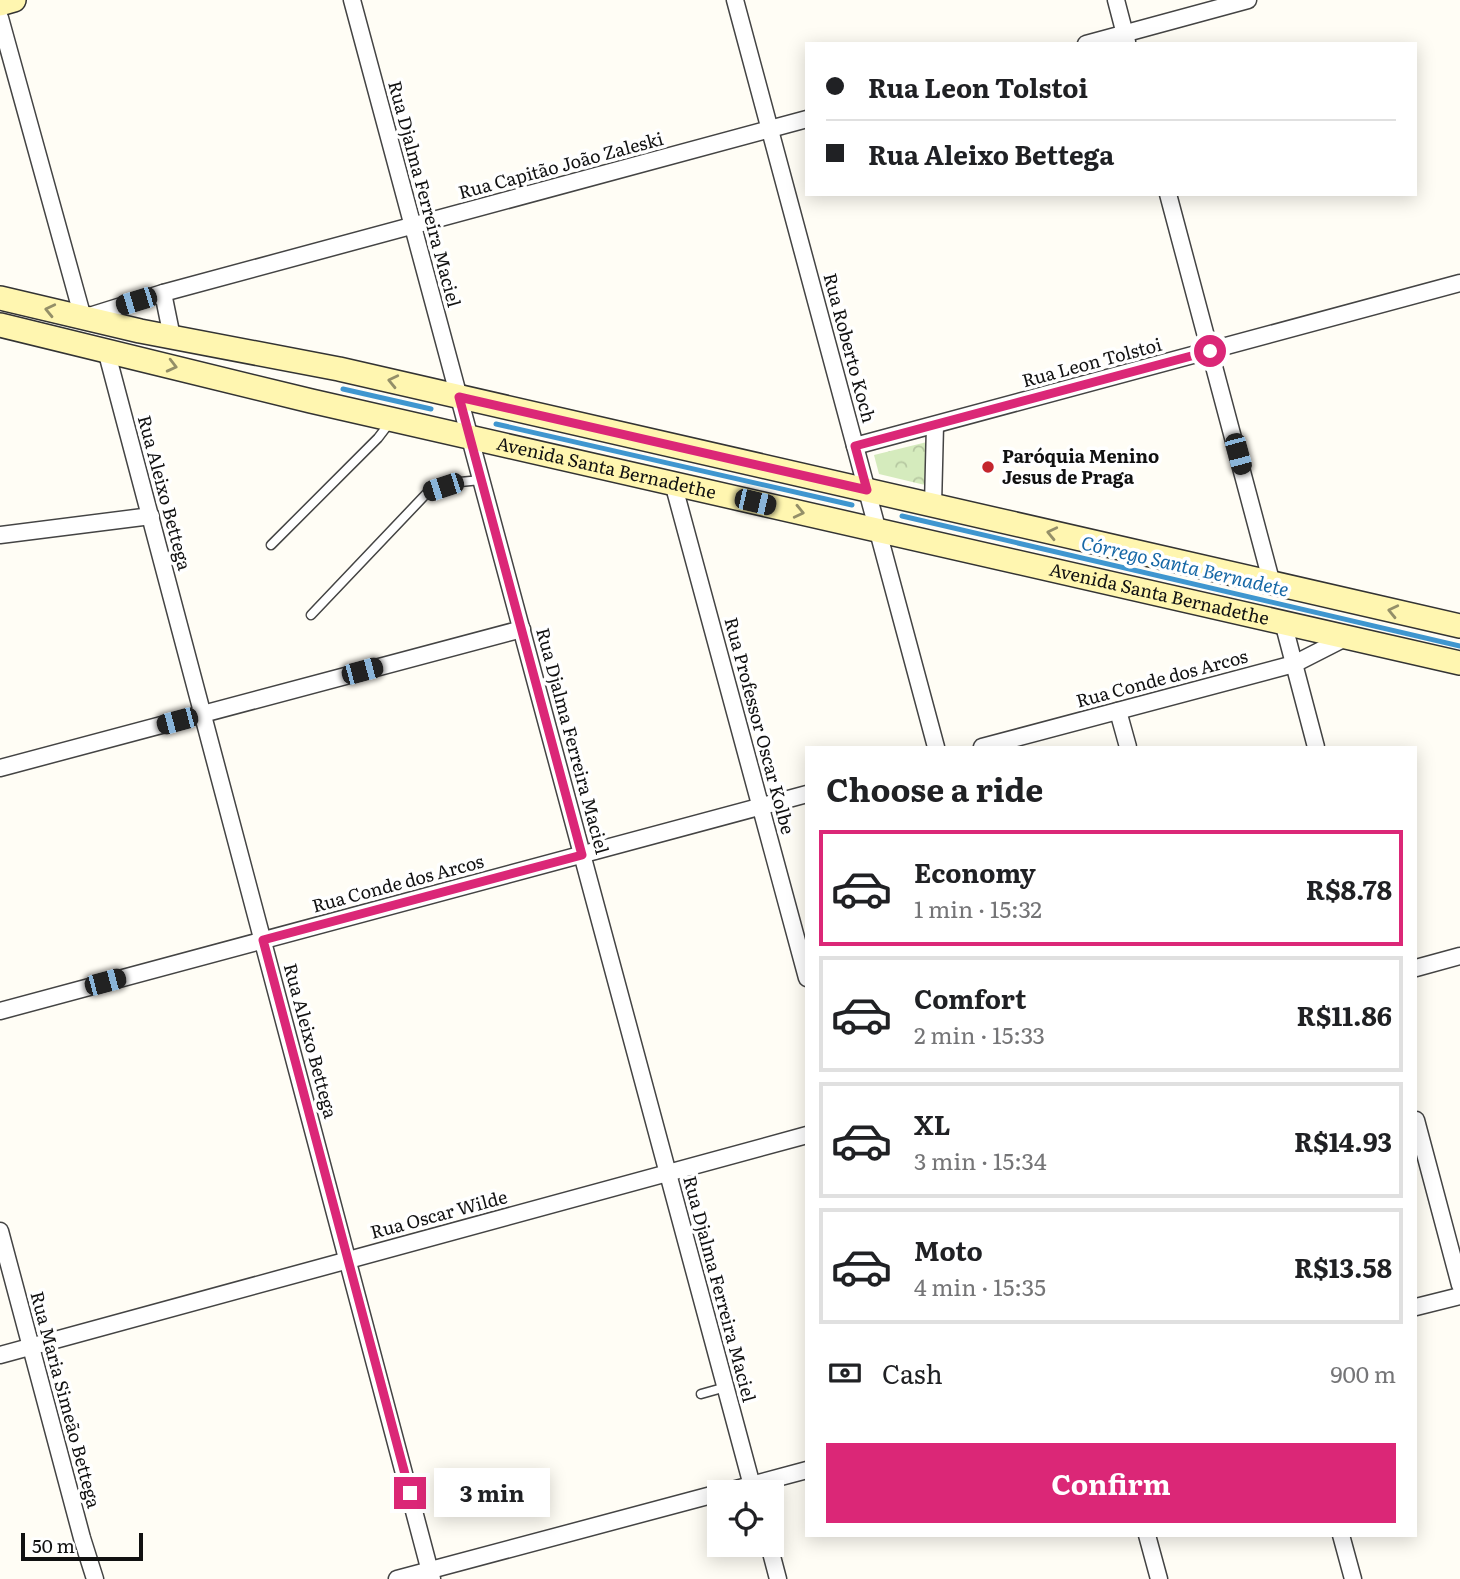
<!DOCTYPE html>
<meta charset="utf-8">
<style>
body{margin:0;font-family:Literata,serif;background:#f6f6f6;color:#202124;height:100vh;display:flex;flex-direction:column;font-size:26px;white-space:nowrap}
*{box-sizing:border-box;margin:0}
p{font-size:23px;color:#757577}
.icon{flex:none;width:38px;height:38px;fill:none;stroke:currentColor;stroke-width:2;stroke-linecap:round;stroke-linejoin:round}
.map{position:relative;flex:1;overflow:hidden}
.sheet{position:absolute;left:805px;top:746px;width:612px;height:791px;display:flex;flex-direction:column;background:#fff;border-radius:0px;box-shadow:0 4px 18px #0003}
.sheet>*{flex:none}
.guide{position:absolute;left:805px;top:42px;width:612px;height:154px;border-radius:0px;box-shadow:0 4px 18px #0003;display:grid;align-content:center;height:154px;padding:0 21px;background:#fff}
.buttons{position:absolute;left:707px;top:1480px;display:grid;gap:14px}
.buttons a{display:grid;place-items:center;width:77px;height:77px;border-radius:0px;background:#fff;box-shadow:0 4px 18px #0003;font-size:35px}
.scale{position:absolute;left:21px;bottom:18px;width:122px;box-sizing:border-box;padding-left:7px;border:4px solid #111;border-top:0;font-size:19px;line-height:24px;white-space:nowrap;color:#111;-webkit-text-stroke:5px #fff;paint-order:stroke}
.end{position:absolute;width:32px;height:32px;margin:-16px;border:9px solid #db2777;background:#fff;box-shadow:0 0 0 4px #fff}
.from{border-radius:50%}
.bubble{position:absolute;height:49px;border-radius:0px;background:#fff;box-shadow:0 4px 18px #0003;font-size:23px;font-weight:700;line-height:49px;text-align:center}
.car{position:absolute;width:21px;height:42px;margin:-21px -10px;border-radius:9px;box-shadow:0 0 5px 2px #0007;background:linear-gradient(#222 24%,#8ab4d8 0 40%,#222 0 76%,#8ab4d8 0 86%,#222 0)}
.guide b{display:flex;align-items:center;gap:24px;height:66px;font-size:26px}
.guide b+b{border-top:2px solid #e0e0e0}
.guide i{width:18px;height:18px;background:#202124}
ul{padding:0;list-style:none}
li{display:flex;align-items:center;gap:21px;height:116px;margin:0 14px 10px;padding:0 7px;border:4px solid #e0e0e0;border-radius:0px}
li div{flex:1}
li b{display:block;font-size:26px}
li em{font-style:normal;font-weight:700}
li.on{border-color:#db2777}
li>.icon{width:63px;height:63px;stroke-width:1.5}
h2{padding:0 21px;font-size:32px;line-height:84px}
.pay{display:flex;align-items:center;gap:18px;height:77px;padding:0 21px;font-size:26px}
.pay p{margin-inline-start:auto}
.button{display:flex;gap:14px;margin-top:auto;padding:14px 21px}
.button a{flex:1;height:80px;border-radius:0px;background:#db2777;color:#fff;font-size:28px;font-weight:700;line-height:80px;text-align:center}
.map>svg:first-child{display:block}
.park{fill:url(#park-crowns)}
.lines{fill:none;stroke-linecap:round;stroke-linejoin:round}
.stream{stroke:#3f96cf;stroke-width:5}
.service-casing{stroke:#444;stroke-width:11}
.minor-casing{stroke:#444;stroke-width:19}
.secondary-casing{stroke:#333;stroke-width:26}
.service{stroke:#fff;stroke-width:8}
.minor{stroke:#fff;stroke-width:16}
.secondary{stroke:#fff6b0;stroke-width:23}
.oneway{stroke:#948f68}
.route{stroke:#db2777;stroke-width:9}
.poi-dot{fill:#c4262e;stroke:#fff;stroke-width:2.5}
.labels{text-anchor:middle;stroke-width:7;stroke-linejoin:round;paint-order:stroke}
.street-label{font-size:18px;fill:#111;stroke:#fff}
.poi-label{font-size:18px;font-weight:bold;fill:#111;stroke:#fff;text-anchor:start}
.water-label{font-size:19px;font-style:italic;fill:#1768a6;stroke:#fff}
</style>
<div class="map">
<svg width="1460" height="1579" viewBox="0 0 1460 1579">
<defs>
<pattern id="park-crowns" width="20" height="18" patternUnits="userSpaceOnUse" patternTransform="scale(1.75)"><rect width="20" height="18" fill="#d5ebbd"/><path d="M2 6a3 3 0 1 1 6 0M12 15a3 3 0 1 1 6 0" fill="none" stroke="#b6c8a1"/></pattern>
</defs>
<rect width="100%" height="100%" fill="#fffdf5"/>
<!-- park -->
<polygon class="park" points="927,442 925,485 879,474 874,455"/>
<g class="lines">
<!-- stream -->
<g class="stream">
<polyline points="343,389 431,409"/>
<polyline points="496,424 852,505"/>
<polyline points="902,516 1460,646"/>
</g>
<defs>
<g id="service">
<polyline points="271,545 378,438 391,421"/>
<polyline points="311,615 427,493 460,482 481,480"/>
<polyline points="701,1394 726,1387"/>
</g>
<g id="minor">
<polyline points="352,0 754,1493"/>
<polyline points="735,0 936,747"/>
<polyline points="1116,0 1127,42"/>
<polyline points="0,18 83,318 163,293 807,119"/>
<polyline points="1086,44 1248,0"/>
<polyline points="1168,194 1272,584"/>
<polyline points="163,293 172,337"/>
<polyline points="106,350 432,1579"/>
<polyline points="855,446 1460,283"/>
<polyline points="673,483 807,978"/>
<polyline points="933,505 935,425"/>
<polyline points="0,535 151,516"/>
<polyline points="1283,622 1316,747"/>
<polyline points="1118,711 1128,747"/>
<polyline points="982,747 1294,664 1347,637"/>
<polyline points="0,768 522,629"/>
<polyline points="1416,968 1460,956"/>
<polyline points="0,1011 807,794"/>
<polyline points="1416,1120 1460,1285"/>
<polyline points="0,1231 82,1538 95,1579"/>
<polyline points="1416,1307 1460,1296"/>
<polyline points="0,1355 807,1135"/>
<polyline points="721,1493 807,1470"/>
<polyline points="1147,1535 1159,1579"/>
<polyline points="1341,1535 1353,1579"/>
<polyline points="769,1545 778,1579"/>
<polyline points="397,1579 719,1493"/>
</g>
<g id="secondary">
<polyline points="0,4 14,0"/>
<polyline points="0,298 140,331 339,369 1460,626"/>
<path id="s1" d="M0,325L311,401L1460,663"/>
</g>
</defs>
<!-- service casing -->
<use href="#service" class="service-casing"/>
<!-- minor casing -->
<use href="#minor" class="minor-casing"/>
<!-- secondary casing -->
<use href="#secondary" class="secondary-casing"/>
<!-- service -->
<use href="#service" class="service"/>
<!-- minor -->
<use href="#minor" class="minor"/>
<!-- secondary -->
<use href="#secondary" class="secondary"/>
</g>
<!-- one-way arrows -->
<defs><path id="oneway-chevron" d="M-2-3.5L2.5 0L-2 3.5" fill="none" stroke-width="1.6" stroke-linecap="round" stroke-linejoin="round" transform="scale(1.75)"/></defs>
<g class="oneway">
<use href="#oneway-chevron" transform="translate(50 310) rotate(-167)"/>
<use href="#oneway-chevron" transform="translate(172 366) rotate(14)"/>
<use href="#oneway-chevron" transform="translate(393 381) rotate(-167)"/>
<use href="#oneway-chevron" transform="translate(799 512) rotate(13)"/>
<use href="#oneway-chevron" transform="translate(1052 533) rotate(-167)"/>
<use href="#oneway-chevron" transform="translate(1393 611) rotate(-167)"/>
</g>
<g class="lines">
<!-- route -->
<polyline class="route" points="410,1493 263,940 582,855 459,397 867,490 855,446 1210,351"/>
</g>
<!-- markers -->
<circle class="poi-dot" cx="988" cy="467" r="7"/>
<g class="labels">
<!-- street labels -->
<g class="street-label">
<text transform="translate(561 166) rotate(-15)" y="6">Rua Capitão João Zaleski</text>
<text transform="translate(424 194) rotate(75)" y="6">Rua Djalma Ferreira Maciel</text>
<text transform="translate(849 348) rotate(75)" y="6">Rua Roberto Koch</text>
<text transform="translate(1092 363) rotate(-15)" y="6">Rua Leon Tolstoi</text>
<text dy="6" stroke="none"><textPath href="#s1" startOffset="623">Avenida Santa Bernadethe</textPath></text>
<text transform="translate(164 493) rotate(75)" y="6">Rua Aleixo Bettega</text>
<text dy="6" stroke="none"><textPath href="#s1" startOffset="1190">Avenida Santa Bernadethe</textPath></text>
<text transform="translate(1162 679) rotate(-15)" y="6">Rua Conde dos Arcos</text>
<text transform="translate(759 726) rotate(75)" y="6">Rua Professor Oscar Kolbe</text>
<text transform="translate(572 741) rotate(75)" y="6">Rua Djalma Ferreira Maciel</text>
<text transform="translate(398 884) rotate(-15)" y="6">Rua Conde dos Arcos</text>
<text transform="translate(310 1041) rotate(75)" y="6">Rua Aleixo Bettega</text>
<text transform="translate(439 1215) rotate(-15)" y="6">Rua Oscar Wilde</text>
<text transform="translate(719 1289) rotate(75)" y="6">Rua Djalma Ferreira Maciel</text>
<text transform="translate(65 1400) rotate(75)" y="6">Rua Maria Simeão Bettega</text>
</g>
<!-- poi labels -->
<g class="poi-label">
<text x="1002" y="463">Paróquia Menino<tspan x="1002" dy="21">Jesus de Praga</tspan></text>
</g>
<!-- water labels -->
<g class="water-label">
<text transform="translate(1185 566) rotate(13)" y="7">Córrego Santa Bernadete</text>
</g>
</g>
</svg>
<div class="buttons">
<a><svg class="icon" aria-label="locate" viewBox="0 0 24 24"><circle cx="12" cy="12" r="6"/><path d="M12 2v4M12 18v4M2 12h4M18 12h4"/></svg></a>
</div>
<div class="scale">50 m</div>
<i class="end from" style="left:1210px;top:351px"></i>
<i class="end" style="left:410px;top:1493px"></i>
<div class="bubble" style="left:434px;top:1468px;width:116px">3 min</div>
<i class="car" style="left:136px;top:301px;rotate:253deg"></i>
<i class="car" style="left:1238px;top:454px;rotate:165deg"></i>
<i class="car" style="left:443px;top:487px;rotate:252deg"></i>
<i class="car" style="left:755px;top:502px;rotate:103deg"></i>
<i class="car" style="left:362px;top:671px;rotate:75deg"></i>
<i class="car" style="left:177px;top:721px;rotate:255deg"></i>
<i class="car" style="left:105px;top:982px;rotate:75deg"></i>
<div class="guide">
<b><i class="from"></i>Rua Leon Tolstoi</b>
<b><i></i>Rua Aleixo Bettega</b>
</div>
<section class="sheet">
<h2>Choose a ride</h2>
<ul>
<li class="on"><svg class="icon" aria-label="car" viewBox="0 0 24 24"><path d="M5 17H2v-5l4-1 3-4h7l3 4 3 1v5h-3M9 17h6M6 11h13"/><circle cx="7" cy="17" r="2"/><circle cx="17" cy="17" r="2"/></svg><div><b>Economy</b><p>1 min · 15:32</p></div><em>R$8.78</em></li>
<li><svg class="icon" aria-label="car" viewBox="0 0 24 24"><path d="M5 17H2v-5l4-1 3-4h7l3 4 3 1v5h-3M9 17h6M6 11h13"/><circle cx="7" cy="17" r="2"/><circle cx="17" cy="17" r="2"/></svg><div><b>Comfort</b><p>2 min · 15:33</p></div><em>R$11.86</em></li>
<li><svg class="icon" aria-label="car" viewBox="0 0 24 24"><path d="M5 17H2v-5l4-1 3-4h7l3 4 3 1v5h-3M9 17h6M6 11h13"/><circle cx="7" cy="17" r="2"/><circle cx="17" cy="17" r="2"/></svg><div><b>XL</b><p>3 min · 15:34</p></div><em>R$14.93</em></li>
<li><svg class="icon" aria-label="car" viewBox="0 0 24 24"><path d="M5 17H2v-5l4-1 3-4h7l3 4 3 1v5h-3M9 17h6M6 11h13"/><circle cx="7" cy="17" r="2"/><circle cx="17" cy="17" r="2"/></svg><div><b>Moto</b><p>4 min · 15:35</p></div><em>R$13.58</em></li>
</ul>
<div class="pay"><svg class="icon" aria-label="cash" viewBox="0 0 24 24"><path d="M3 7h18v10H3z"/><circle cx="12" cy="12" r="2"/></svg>Cash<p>900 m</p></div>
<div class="button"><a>Confirm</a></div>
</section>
</div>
